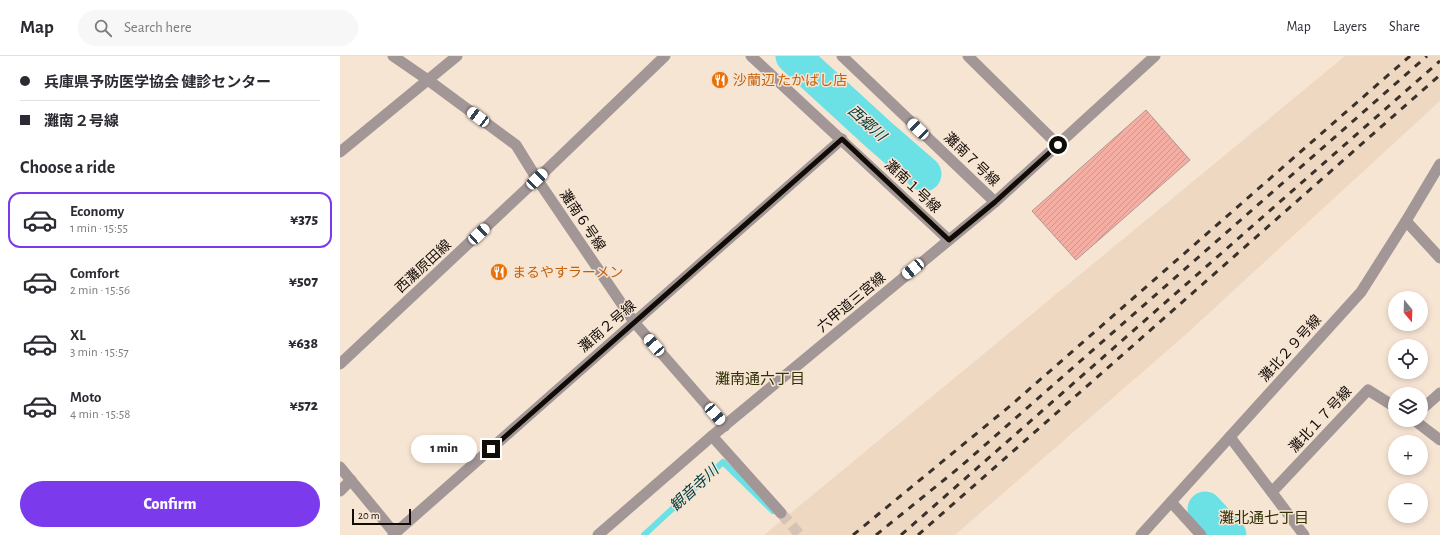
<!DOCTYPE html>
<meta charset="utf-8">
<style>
body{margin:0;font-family:"Alegreya Sans","Noto Sans JP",sans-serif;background:#f7f7f7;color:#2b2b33;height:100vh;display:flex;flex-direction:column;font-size:15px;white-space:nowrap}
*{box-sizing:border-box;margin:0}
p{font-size:13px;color:#7c7c81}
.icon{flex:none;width:22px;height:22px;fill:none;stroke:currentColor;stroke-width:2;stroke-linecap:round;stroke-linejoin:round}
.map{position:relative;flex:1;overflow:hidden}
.panel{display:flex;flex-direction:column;background:#fff;width:340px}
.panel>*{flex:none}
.guide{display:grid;align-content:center;height:88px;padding:0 20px;background:#fff}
.needle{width:26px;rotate:161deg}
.buttons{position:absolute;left:1048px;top:235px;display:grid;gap:8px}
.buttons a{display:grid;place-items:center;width:40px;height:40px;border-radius:50%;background:#fff;box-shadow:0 2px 6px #0003;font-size:20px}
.scale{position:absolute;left:12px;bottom:10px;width:59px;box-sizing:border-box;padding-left:4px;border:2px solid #120c07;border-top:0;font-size:11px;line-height:14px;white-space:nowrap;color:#120c07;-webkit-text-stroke:3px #f7e5d4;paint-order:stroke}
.end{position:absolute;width:18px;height:18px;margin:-9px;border:5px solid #120c07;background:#fff;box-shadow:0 0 0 2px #fff}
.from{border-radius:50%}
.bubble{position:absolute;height:28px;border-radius:14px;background:#fff;box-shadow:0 2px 6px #0003;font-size:13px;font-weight:800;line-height:28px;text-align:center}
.car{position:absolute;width:12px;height:24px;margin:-12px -6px;border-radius:5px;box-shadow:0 0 3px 1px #0007;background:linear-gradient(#fff 24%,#345 0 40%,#fff 0 76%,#345 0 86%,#fff 0)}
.guide b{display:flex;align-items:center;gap:14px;height:38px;font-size:15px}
.guide b+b{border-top:1px solid #e1e1e2}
.guide i{width:10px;height:10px;background:#2b2b33}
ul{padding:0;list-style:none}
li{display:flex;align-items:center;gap:12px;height:56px;margin:0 8px 6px;padding:0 12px;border:2px solid transparent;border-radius:12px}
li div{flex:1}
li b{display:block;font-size:15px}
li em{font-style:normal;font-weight:800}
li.on{border-color:#7c3aed}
li>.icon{width:36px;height:36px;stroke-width:1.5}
h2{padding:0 20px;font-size:18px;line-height:48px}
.action{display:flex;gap:8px;margin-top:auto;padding:8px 20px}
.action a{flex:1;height:46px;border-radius:24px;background:#7c3aed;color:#fff;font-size:16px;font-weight:800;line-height:46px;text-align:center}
header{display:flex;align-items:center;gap:24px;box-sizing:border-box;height:56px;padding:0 20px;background:#fff;border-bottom:1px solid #e1e1e2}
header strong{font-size:19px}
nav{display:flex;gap:22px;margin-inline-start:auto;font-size:14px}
.search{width:280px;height:36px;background:#f7f7f7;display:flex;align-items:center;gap:10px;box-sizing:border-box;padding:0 14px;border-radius:22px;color:#7c7c81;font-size:15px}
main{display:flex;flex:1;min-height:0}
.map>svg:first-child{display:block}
.built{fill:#efd8c2}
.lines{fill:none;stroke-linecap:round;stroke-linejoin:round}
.stream{stroke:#6be1e6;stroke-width:6}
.river{stroke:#6be1e6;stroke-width:35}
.building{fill:url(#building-hatch);stroke:#af9793}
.pedestrian-tunnel{stroke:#d5c4b5;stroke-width:11;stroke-dasharray:11 5.5;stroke-linecap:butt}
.pedestrian{stroke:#a29796;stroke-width:11}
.minor{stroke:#a29796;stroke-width:11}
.tertiary{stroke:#a29796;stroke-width:11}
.rail{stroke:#39312a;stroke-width:3;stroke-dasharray:7 7;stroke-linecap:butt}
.route{stroke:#120c07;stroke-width:5}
.labels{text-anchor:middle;stroke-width:3;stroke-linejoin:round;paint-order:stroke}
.food-label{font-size:14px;fill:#c56008;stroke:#f7e5d4;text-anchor:start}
.street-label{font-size:14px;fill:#120c07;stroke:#f7e5d4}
.water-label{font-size:15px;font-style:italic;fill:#003b3e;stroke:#f7e5d4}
.neighbourhood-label{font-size:15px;fill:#313106;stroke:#f7e5d4}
</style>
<header>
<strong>Map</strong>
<div class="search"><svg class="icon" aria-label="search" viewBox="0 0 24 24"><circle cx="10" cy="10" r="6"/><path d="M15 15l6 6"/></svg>Search here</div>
<nav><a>Map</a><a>Layers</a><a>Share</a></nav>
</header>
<main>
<section class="panel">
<div class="guide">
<b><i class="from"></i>兵庫県予防医学協会 健診センター</b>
<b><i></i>灘南２号線</b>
</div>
<h2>Choose a ride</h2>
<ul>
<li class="on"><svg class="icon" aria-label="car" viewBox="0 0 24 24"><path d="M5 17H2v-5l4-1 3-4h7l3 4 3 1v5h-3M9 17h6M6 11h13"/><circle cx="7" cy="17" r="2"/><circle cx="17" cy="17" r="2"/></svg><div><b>Economy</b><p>1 min · 15:55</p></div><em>¥375</em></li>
<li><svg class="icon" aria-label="car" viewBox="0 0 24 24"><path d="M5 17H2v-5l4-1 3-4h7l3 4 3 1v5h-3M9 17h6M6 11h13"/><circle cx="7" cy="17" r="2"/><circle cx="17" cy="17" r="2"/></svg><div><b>Comfort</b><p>2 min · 15:56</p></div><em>¥507</em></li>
<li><svg class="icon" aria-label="car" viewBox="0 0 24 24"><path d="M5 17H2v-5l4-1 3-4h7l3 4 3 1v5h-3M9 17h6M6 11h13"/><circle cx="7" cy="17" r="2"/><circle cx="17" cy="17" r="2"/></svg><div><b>XL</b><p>3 min · 15:57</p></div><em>¥638</em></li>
<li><svg class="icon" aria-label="car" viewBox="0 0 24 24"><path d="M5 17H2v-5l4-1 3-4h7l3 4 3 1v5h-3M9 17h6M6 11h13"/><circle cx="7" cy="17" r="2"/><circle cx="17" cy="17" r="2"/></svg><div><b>Moto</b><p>4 min · 15:58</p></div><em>¥572</em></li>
</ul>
<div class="action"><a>Confirm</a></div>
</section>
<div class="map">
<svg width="1100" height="479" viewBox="0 0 1100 479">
<defs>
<pattern id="building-hatch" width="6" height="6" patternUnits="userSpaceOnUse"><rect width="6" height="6" fill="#f5aea3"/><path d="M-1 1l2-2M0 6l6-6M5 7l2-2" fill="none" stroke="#d1948b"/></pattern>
</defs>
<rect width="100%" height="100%" fill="#f7e5d4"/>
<!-- built -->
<polygon class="built" points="1005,0 1100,0 1100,45 843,281 615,479 424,479"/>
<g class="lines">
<!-- stream -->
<polyline class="stream" points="304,479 383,406 433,455"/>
<!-- river -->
<g class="river">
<polyline points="453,0 538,78 584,118"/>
<polyline points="865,453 889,479"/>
</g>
</g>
<!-- building -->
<polygon class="building" points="806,54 850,104 736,204 692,155"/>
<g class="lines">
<!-- pedestrian-tunnel -->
<polyline class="pedestrian-tunnel" points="441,457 460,479"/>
<!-- pedestrian -->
<polyline class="pedestrian" points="372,380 441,457"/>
<!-- minor -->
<g class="minor">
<polyline points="53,0 88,24 176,89 197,123 294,266 385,370"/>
<polyline points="411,0 609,184"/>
<polyline points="502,0 655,146"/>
<polyline points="628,0 718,89"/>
<polyline points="0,96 117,0"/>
<polyline points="1066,165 1100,202"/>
<polyline points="1081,354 1100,337"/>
<polyline points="1074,364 1100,384"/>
<polyline points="890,381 964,479"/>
<polyline points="0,411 56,479"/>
<polyline points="0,435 11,424"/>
<polyline points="932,436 1028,334 1055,351"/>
<polyline points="831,446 861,479"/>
<polyline points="53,479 502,83"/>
</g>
<!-- tertiary -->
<g class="tertiary">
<polyline points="0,308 197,123 325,0"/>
<polyline points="258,479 372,380 655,146 815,0"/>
<polyline points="801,479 1021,236 1066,165 1100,108"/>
</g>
<!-- rail -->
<g class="rail">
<polyline points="513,479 670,350 1070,0"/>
<polyline points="536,479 620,411 1087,0"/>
<polyline points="561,479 1100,5"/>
<polyline points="578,479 1100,19"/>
</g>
</g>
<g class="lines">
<!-- route -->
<polyline class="route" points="151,393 502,83 609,184 655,146 718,89"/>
</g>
<!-- icons -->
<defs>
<symbol id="restaurant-disc" viewBox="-11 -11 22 22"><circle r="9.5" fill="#e8710a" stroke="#f7e5d4"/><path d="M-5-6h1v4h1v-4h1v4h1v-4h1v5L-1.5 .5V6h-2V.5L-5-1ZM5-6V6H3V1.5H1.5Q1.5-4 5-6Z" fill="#fff"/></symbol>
</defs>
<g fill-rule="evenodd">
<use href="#restaurant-disc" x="370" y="14" width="20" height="20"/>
<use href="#restaurant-disc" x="149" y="206" width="20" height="20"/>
</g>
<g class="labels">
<!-- food labels -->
<g class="food-label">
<text x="393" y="29">沙蘭辺 たかばし店</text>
<text x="172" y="221">まるやすラーメン</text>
</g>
<!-- street labels -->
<g class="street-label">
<text transform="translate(632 103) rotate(44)" y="5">灘南７号線</text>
<text transform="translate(573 130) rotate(43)" y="5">灘南１号線</text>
<text transform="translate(243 164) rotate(56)" y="5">灘南６号線</text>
<text transform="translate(83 210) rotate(-43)" y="5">西灘原田線</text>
<text transform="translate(511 246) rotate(-40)" y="5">六甲道三宮線</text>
<text transform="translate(267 270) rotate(-41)" y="5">灘南２号線</text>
<text transform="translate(950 292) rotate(-48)" y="5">灘北２９号線</text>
<text transform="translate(980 363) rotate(-47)" y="5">灘北１７号線</text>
</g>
<!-- water labels -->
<g class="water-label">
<text transform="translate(527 67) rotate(42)" y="5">西郷川</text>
<text transform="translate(354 432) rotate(-43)" y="5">観音寺川</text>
</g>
<!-- neighbourhood labels -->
<g class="neighbourhood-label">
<text x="420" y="328">灘南通六丁目</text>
<text x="924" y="467">灘北通七丁目</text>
</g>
</g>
</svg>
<div class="buttons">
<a><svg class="needle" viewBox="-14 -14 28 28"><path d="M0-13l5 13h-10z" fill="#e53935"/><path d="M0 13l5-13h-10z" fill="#7c7c81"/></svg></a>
<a><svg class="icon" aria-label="locate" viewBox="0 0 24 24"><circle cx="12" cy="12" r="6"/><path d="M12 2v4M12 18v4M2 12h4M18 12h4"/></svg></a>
<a><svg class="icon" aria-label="layers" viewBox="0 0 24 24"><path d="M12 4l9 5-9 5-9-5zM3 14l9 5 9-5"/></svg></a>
<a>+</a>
<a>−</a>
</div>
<div class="scale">20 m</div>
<i class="end from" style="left:718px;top:89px"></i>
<i class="end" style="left:151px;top:393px"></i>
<div class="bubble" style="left:71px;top:379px;width:66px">1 min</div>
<i class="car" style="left:138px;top:61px;rotate:307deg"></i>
<i class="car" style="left:578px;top:73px;rotate:314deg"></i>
<i class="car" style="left:197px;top:123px;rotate:46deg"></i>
<i class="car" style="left:139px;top:178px;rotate:47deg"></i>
<i class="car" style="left:573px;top:213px;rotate:231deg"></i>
<i class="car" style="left:314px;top:289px;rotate:319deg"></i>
<i class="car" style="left:375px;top:358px;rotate:139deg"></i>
</div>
</main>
